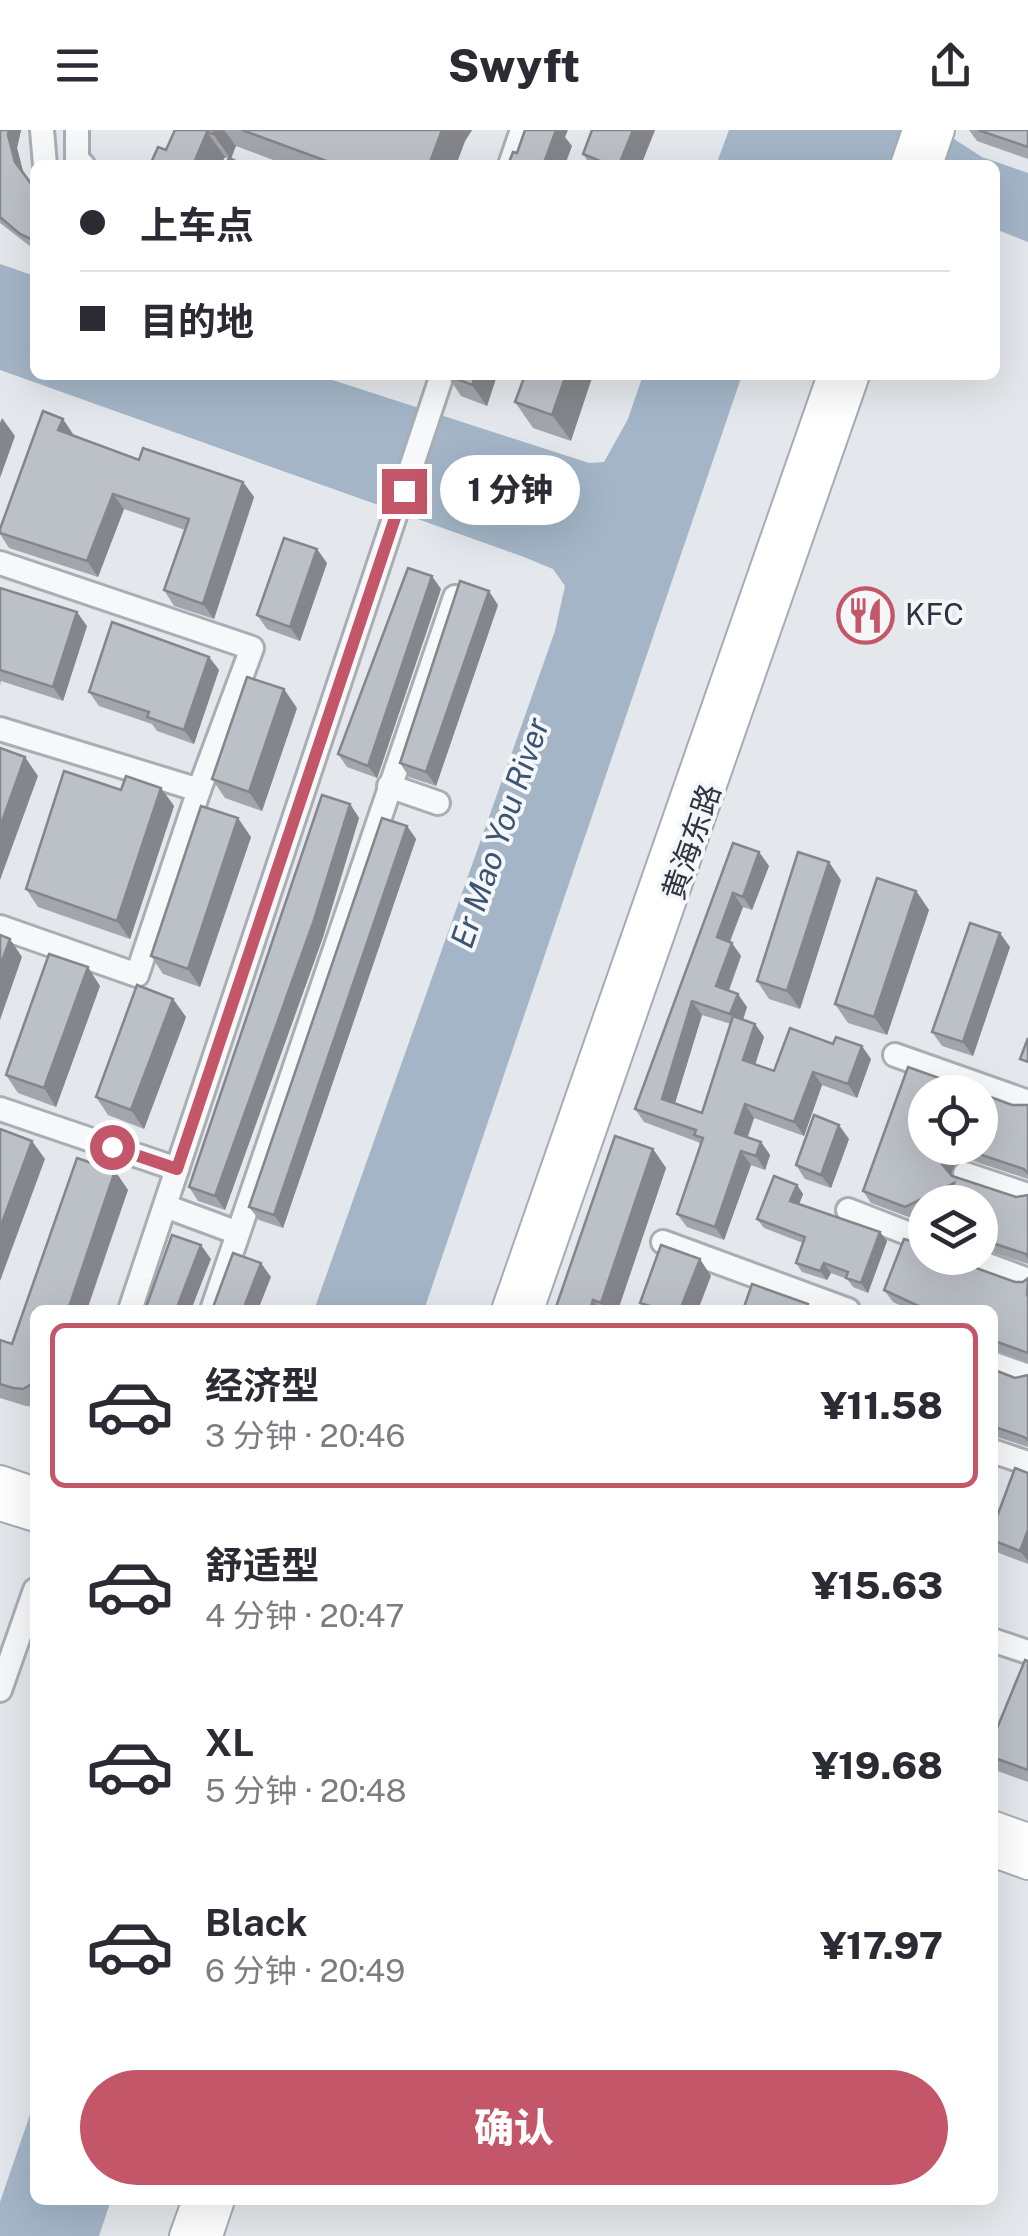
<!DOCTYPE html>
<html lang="zh">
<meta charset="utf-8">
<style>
body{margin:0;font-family:"Public Sans","Noto Sans SC",sans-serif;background:#f7f7f7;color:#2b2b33;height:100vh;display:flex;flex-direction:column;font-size:38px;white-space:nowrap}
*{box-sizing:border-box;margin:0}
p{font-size:32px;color:#7c7c81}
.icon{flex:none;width:55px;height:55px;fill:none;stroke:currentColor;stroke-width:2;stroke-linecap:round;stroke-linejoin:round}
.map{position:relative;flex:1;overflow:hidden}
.side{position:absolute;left:30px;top:1175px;width:968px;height:900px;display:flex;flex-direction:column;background:#fff;border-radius:15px;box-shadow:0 10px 40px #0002}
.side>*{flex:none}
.guide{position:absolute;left:30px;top:30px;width:970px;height:220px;border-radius:15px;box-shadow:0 10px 40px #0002;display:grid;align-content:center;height:220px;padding:0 50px;background:#fff}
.tools{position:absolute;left:908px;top:945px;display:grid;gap:20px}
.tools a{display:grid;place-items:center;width:90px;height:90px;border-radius:50%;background:#fff;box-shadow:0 10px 40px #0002;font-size:50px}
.end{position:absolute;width:45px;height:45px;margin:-22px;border:12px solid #c35668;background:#fff;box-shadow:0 0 0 5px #fff}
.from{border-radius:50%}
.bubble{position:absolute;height:70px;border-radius:35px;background:#fff;box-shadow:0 10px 40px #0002;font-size:32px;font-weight:800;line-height:70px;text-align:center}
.guide b{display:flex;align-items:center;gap:35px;height:95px;font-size:38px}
.guide b+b{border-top:2px solid #e1e1e2}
.guide i{width:25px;height:25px;background:#2b2b33}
ul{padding:18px 0 0;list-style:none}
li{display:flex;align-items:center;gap:30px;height:165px;margin:0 20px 15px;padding:0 30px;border:5px solid transparent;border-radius:15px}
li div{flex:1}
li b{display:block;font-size:38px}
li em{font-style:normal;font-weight:800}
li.on{border-color:#c35668}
li>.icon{width:90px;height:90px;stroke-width:1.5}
.cta{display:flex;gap:20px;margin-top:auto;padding:20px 50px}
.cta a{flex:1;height:115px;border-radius:60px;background:#c35668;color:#fff;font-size:40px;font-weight:800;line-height:115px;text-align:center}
header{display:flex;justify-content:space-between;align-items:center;height:130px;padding:0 50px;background:#fff;font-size:45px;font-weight:800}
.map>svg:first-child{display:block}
.water{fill:#a3b5c7}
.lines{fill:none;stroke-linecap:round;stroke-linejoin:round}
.minor-casing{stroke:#a9aeb5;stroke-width:28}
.major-casing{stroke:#a5acb5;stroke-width:32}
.minor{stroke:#f7f8f9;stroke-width:22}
.major{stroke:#fff;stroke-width:28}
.wall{fill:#a2a5ab;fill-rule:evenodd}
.shaded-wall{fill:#84868b}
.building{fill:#bcc0c7;stroke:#84868b;stroke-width:2.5}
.route{stroke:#c35668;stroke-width:12}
.labels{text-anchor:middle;stroke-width:8;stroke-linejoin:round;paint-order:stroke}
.poi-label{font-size:30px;fill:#2d3542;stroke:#f4f6f8;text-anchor:start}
.street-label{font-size:30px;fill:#2d3542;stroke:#f4f6f8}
.water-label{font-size:32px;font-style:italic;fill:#3b5472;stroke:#f4f6f8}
</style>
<header><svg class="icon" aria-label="menu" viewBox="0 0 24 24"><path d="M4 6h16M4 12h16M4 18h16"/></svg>Swyft<svg class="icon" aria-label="share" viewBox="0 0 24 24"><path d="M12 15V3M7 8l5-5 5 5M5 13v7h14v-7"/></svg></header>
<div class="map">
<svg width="1028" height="2106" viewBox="0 0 1028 2106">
<rect width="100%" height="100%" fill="#e4e7eb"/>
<!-- water -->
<g class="water">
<polygon points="729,0 940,0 982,27 1028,43 1028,112 995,99 995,35 716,35"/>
<polygon points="0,134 35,146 35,245 317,245 589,333 604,332 628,289 643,245 742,245 424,1180 314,1180 555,501 565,456 553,439 524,427 0,240"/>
<polygon points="35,1970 35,2070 111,2070 99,2106 0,2106 0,2072"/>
</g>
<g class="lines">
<defs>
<g id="minor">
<polyline points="42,0 45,35"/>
<polyline points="77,0 77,29 83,35"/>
<polyline points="510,35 522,0"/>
<polyline points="0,433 252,518 199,660 137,845 0,797"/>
<polyline points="0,599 199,660"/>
<polyline points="389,656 438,673"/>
<polyline points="895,925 1028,972"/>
<polyline points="0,979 177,1039"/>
<polyline points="965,1044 1028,1065"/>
<polyline points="165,1076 238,1103"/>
<polyline points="848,1080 925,1110"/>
<polyline points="663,1112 848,1180"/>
<polyline points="969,1128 1028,1150"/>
<polyline points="130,1180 442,245"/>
<polyline points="212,1180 455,467"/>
<polyline points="992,1233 1028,1246"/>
<polyline points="992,1321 1028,1333"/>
<polyline points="992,1510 1028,1522"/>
<polyline points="0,1560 35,1460"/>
</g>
<g id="major">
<polyline points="905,35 917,0"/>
<polyline points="928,35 940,0"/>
<polyline points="506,1180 832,245"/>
<polyline points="529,1180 855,245"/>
<polyline points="0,1350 35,1362"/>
<polyline points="0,1376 35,1387"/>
<polyline points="992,1695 1028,1708"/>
<polyline points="992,1722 1028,1735"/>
<polyline points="184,2106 197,2070"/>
<polyline points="208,2106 220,2070"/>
</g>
</defs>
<!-- minor casing -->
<use href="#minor" class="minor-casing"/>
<!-- major casing -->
<use href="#major" class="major-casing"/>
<!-- minor -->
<use href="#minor" class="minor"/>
<!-- major -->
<use href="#major" class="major"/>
</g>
<!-- wall -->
<g class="wall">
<polygon points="0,0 21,0 17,18 24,45 35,59 35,120 0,93"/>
<polygon points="175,0 472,0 465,11 456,35 286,35 236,16 229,28 166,20"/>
<polygon points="655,0 641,35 590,35 583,24"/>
<polygon points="969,0 1028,0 1028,29 977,11"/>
<polygon points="447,245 497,245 487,276 461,266"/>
<polygon points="525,245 571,311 533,298 515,272"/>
<polygon points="73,304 73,306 139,330 243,352 254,367 214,489 174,476 164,460 185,400 124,379 98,447 9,418 0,404 0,399"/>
<polygon points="327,433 300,511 267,499 257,485"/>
<polygon points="0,458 87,496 63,571 1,551 0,555"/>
<polygon points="441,459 378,646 377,648 347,637 338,624"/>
<polygon points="498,475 436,656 409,647 400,633"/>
<polygon points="209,527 219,540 194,614 157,601 152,594 99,576 89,562"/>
<polygon points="297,578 262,681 225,668 212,649"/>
<polygon points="161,658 174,676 130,809 38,777 26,759 121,660"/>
<polygon points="350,674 359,688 323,807 225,1080 198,1071 189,1057"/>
<polygon points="407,696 416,709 283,1098 259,1090 249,1077"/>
<polygon points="251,707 200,857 163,844 151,826"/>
<path d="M733,713L759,722L769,736L752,780L743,777L730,812L741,826L729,861L747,877L743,890L755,894L764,907L755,935L774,941L871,929L857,968L822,955L804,1006L754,988L748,1007L761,1012L770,1025L765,1040L751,1035L724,1110L687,1097L677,1084L701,1015L698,1012L644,992L635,979ZM702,885L731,894L702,983L675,973Z"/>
<polygon points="841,750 800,879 769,869 757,851"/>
<polygon points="916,761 929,780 887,905 848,893 835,874"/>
<polygon points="1010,817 973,926 942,916 932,902"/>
<polygon points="100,856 56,977 18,963 6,945"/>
<polygon points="173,869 186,887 144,999 108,985 96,967"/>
<polygon points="1012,975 1028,975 1028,1049 970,1030 956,1032 951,1045 1016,1067 1028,1065 1028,1134 980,1118 980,1072 925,1072 925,1084 914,1089 871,1073 863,1061"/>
<polygon points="849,1009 831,1058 805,1049 796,1035"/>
<polygon points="653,1019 666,1038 618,1180 555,1180"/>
<polygon points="115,1041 128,1060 35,1180 35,1277 26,1276 0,1268 0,1210 12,1214"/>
<polygon points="797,1055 803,1064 799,1074 880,1102 887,1111 868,1163 853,1157 847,1149 831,1143 827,1150 802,1142 796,1133 803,1113 764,1098 757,1089"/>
<polygon points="925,1128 955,1128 955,1130 1015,1152 1023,1152 1028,1148 1028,1232 992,1219 992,1180 910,1180 893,1172 884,1160"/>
<polygon points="992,1239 1015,1248 1028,1245 1028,1317 997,1307 992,1308"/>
<polygon points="1028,1343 1028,1434 999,1423 992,1414 992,1400"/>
<polygon points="1028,1531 1028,1652 992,1639 992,1594 998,1596"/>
</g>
<!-- shaded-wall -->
<g class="shaded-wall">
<polygon points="9,0 21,0 17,18 24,45 15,32 8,5"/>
<polygon points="215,0 224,0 236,16 231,29 213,4"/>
<polygon points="442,0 472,0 465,11 456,35 429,35"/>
<polygon points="554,0 568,0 565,7 572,16 565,35 545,35 544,33"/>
<polygon points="633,0 655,0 641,35 619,35"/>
<polygon points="207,2 225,27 221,35 193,35"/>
<polygon points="476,245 497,245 487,276 472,255"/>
<polygon points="566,245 593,245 571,311 552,285"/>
<polygon points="2,288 15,306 0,348 0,293"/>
<polygon points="63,289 73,304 69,316 58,300"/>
<polygon points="243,352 254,367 214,489 203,474"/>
<polygon points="113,364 124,379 98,447 87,431"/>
<polygon points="317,419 327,433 300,511 290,497"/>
<polygon points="432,446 441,459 377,648 368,636"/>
<polygon points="489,461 498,475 436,656 426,642"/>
<polygon points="77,482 87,496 63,571 53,557"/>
<polygon points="209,527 219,540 194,614 184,600"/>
<polygon points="284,559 297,578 262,681 249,662"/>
<polygon points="25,627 38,646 0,750 0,697"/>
<polygon points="161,658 174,676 130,809 117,791"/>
<polygon points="350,674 359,688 323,807 225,1080 215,1066"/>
<polygon points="238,688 251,707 200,857 188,839"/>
<polygon points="407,696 416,709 283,1098 274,1085"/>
<polygon points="759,722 769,736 752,780 743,767"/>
<polygon points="829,732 841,750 800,879 787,861"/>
<polygon points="916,761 929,780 887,905 874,887"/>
<polygon points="733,763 743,777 726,821 717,807"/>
<polygon points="1000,803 1010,817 973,926 963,912"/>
<polygon points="10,809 22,827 0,890 0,836"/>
<polygon points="732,813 741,826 725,870 716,856"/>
<polygon points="88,837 100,856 56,977 44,958"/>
<polygon points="738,864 747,877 740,898 730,884"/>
<polygon points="173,869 186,887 144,999 131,980"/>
<polygon points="692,871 702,885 672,983 662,969"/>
<polygon points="755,894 764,907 752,944 743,930"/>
<polygon points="862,916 871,929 857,968 848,954"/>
<polygon points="813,942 822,955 804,1006 794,992"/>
<polygon points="745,974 754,988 744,1016 735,1003"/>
<polygon points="839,995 849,1009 831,1058 821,1045"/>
<polygon points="32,1011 45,1029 0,1151 0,1098"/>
<polygon points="761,1012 770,1025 765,1040 756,1026"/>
<polygon points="653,1019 666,1038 618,1180 606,1180 601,1173"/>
<polygon points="947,1020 956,1032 950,1046 942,1034"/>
<polygon points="741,1021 751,1035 724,1110 715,1097"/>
<polygon points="115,1041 128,1060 87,1180 68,1180"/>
<polygon points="797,1055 803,1064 797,1080 790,1071"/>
<polygon points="880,1102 887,1111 868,1163 861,1153"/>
<polygon points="201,1115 211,1129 191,1180 176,1180"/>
<polygon points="700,1129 711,1146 698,1180 680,1180"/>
<polygon points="261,1133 271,1147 258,1180 243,1180"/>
<polygon points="824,1133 831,1143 827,1150 820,1141"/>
<polygon points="593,1170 600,1180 590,1180"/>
<polygon points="1028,1400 1028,1431 1020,1421"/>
</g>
<!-- building -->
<g class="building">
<polygon points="0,0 9,0 8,5 15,32 35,59 35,111 20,104 0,87"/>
<polygon points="175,0 215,0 213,4 207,2 193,35 150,35 158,17 166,20"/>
<polygon points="242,0 442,0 429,35 337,35"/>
<polygon points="525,0 556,0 544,33 549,35 508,35 513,22 517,23"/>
<polygon points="592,0 633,0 619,35 610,35 583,24"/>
<polygon points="978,0 1028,0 1028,17"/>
<polygon points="229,28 244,35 226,35"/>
<polygon points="447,245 476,245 472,255"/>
<polygon points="525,245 566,245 552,285 515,272"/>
<polygon points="43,281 63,289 58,300 139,330 143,318 243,352 203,474 164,460 189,389 113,364 87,431 0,403 0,399"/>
<polygon points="284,408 317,419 290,497 257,485"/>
<polygon points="408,438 432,446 368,636 338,624"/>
<polygon points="460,451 489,461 426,642 400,633"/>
<polygon points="0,458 77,482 53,557 0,540"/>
<polygon points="112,492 209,527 184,600 147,587 149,582 89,562"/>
<polygon points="247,547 284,559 249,662 212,649"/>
<polygon points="0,618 25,627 0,697"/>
<polygon points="64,641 121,660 126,646 161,658 117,791 26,759"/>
<polygon points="322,665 350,674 313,793 215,1066 189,1057"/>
<polygon points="201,676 238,688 188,839 151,826"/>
<polygon points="382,688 407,696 274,1085 249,1077"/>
<polygon points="733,713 759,722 743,767 733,763 717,807 732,813 716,856 738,864 730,884 692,871 662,969 702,983 733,886 755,894 743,930 774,941 790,898 833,914 836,907 862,916 848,954 813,942 794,992 745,974 735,1003 761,1012 756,1026 741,1021 715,1097 677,1084 703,1008 694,1005 696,1000 635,979"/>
<polygon points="798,722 829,732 787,861 757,851"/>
<polygon points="877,748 916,761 874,887 835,874"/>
<polygon points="970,793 1000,803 963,912 932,902"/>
<polygon points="0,805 10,809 0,836"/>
<polygon points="49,824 88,837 44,958 6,945"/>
<polygon points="137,855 173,869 131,980 96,967"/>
<polygon points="1028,908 1028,932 1020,929"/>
<polygon points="908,937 978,962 925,962 925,1018 980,1018 980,963 1012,975 1028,975 1028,1043 1024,1039 961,1018 947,1020 942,1034 952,1046 1016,1067 1028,1065 1028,1127 1026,1124 980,1109 980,1072 946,1072 954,1053 905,1077 863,1061"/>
<polygon points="814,985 839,995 821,1045 796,1035"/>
<polygon points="0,999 32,1011 0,1098"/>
<polygon points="615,1006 653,1019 601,1173 593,1170 590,1180 555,1180"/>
<polygon points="77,1028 115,1041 68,1180 35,1180 35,1252 23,1259 13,1258 0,1254 0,1210 12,1214"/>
<polygon points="774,1046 797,1055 790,1071 880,1102 861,1153 846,1148 848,1142 824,1133 820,1141 796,1133 805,1107 757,1089"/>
<polygon points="172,1105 201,1115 176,1180 145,1180"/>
<polygon points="904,1109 925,1115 925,1128 953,1128 954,1130 1015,1152 1023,1152 1028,1148 1027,1165 1028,1165 1028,1223 992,1210 992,1180 927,1180 884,1160"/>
<polygon points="661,1115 700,1129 680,1180 648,1180 650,1176 640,1173"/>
<polygon points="233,1123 261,1133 243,1180 212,1180"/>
<polygon points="752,1154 808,1174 806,1180 743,1180"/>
<polygon points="992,1239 1015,1248 1028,1245 1028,1310 1024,1307 992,1296"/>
<polygon points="1015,1338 1028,1343 1028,1400 1020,1421 992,1410 992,1400"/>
<polygon points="1025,1530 1028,1531 1028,1640 992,1627 992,1594 998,1596"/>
</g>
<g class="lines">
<!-- route -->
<polyline class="route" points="112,1017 177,1039 404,361"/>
</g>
<!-- icons -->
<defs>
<symbol id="restaurant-ring" viewBox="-11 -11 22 22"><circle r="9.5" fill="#f4f6f8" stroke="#c35668" stroke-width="1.5"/><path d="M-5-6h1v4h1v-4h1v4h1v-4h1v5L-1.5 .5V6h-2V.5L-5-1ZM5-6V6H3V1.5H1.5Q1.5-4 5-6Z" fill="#c35668"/></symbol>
</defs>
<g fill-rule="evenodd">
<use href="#restaurant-ring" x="834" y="454" width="63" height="63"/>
</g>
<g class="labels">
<!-- poi labels -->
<g class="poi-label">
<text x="905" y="495">KFC</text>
</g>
<!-- street labels -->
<g class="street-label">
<text transform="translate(692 712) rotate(-71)" y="10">黄海东路</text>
</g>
<!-- water labels -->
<g class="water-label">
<text transform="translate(500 703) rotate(-71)" y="11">Er Mao You River</text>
</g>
</g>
</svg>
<div class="tools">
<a><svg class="icon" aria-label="locate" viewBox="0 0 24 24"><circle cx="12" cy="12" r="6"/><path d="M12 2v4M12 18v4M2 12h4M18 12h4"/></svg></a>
<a><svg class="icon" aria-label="layers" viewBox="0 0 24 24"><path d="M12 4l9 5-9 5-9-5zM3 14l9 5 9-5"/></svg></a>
</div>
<i class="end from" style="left:112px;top:1017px"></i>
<i class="end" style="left:404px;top:361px"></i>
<div class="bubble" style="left:440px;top:325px;width:140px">1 分钟</div>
<div class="guide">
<b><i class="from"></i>上车点</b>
<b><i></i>目的地</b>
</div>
<section class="side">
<ul>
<li class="on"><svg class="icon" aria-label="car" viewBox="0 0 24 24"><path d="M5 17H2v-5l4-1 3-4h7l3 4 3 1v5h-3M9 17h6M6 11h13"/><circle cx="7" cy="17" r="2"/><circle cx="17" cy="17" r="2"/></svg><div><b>经济型</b><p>3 分钟 · 20:46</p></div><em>¥11.58</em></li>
<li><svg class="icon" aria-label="car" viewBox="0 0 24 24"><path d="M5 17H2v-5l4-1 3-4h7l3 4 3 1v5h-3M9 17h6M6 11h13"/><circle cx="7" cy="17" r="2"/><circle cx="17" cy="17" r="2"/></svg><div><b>舒适型</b><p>4 分钟 · 20:47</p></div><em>¥15.63</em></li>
<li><svg class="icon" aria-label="car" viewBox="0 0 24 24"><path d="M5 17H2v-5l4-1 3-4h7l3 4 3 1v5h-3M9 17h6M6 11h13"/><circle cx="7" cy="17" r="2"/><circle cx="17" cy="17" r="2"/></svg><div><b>XL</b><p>5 分钟 · 20:48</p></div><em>¥19.68</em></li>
<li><svg class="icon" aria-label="car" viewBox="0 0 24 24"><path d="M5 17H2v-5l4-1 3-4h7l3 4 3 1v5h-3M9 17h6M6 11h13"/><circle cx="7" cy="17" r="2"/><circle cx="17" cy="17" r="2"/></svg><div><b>Black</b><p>6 分钟 · 20:49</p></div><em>¥17.97</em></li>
</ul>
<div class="cta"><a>确认</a></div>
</section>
</div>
